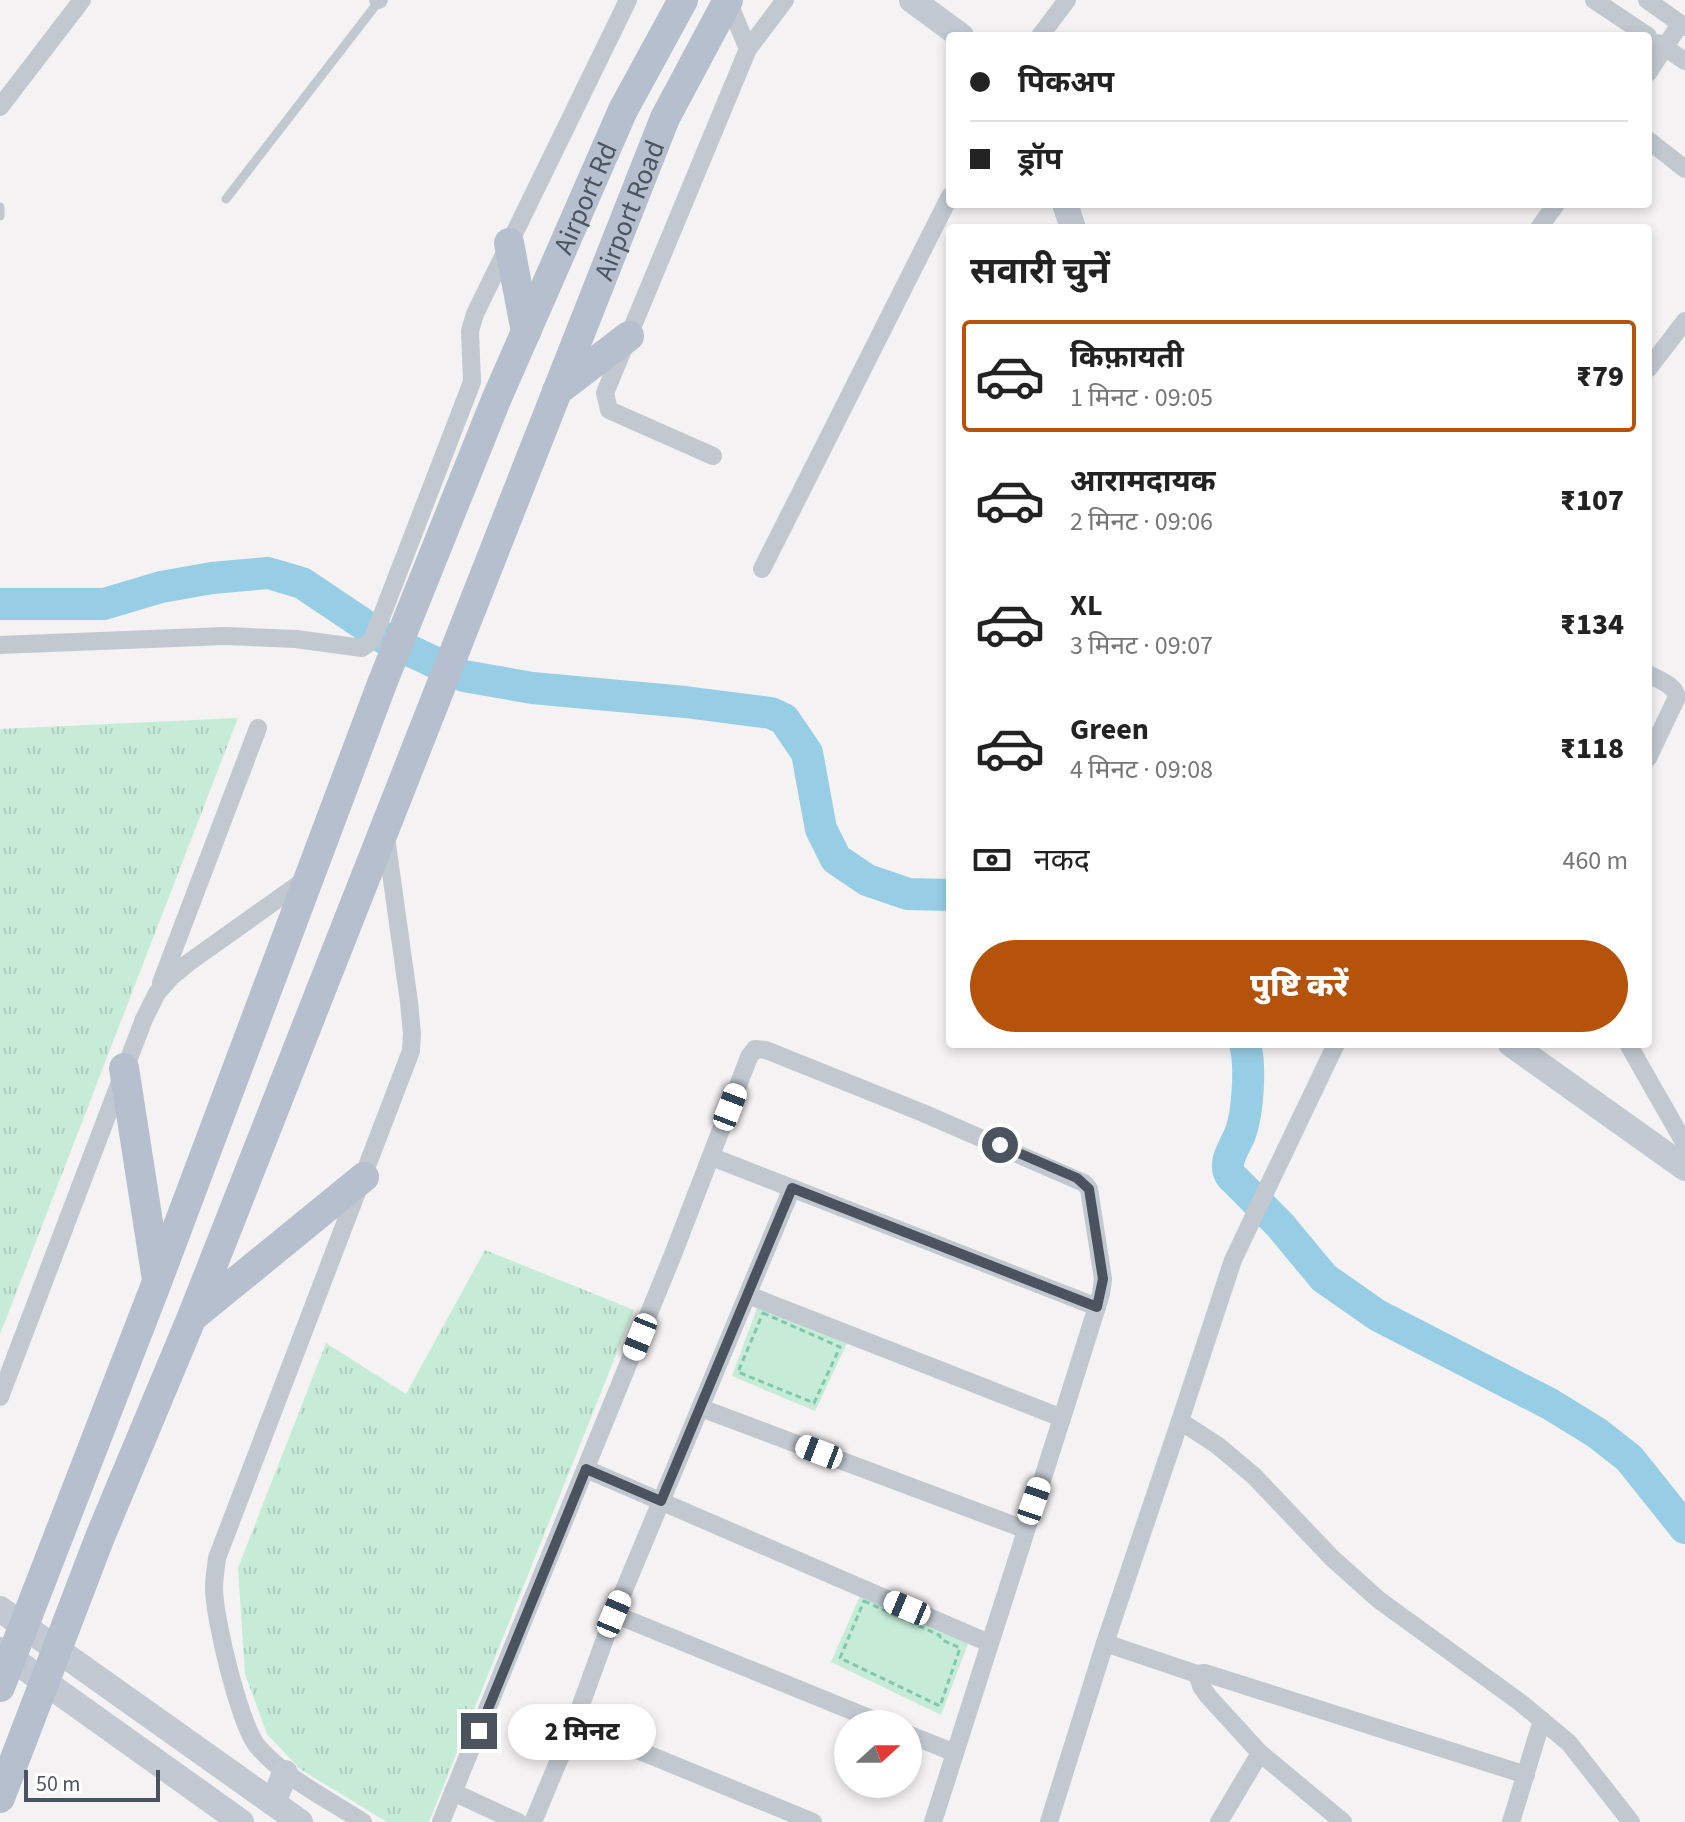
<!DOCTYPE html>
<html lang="hi">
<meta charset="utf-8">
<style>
body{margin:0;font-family:"Source Sans 3","Noto Sans Devanagari",sans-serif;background:#f6f6f6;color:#222;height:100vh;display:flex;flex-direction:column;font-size:30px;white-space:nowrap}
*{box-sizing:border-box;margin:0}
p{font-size:26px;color:#767676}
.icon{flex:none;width:44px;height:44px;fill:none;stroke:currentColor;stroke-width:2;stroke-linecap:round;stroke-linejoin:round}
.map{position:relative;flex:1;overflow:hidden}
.sheet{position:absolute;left:946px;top:224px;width:706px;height:824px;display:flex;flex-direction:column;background:#fff;border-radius:8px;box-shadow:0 4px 12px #0003}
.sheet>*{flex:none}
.guide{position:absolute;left:946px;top:32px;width:706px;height:176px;border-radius:8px;box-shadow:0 4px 12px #0003;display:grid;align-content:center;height:176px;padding:0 24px;background:#fff}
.needle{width:52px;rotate:69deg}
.buttons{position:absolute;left:834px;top:1710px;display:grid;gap:16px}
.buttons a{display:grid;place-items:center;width:88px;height:88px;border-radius:50%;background:#fff;box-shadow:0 4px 12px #0003;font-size:40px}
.scale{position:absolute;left:24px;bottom:20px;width:136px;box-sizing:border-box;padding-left:8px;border:4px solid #4b545e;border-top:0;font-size:22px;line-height:28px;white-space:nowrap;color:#4b545e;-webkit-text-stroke:6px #fff;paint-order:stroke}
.end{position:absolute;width:36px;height:36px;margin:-18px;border:10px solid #4b545e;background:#fff;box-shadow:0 0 0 4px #fff}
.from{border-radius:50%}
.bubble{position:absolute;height:56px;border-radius:28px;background:#fff;box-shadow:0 4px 12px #0003;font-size:26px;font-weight:800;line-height:56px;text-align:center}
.car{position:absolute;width:24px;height:48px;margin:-24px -12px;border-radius:10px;box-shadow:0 0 6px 2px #0007;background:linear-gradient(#fff 24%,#345 0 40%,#fff 0 76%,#345 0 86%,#fff 0)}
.guide b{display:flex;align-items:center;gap:28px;height:76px;font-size:30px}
.guide b+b{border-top:2px solid #e0e0e0}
.guide i{width:20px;height:20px;background:#222}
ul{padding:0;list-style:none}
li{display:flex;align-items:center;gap:24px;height:112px;margin:0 16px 12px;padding:0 8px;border:4px solid transparent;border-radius:8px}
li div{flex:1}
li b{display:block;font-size:30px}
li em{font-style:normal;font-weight:800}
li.selected{border-color:#b45309}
li>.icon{width:72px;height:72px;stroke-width:1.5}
h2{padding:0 24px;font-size:36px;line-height:96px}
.pay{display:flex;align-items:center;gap:20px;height:88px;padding:0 24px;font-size:30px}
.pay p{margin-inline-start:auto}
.action{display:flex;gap:16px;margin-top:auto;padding:16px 24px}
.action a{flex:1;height:92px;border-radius:48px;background:#b45309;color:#fff;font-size:32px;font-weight:800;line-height:92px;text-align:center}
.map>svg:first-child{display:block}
.grass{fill:url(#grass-tufts)}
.park{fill:#c6ecd8}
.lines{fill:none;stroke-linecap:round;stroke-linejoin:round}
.river{stroke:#97cee5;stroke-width:32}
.path{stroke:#80c8ab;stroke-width:3;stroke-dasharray:6 4;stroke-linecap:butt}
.lane{stroke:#c1c8cf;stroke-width:9}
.street{stroke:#c1c8cf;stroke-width:18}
.secondary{stroke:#c2c9d3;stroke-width:26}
.primary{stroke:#b5bfce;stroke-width:30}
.route{stroke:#4b545e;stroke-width:10}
.labels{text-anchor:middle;stroke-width:6;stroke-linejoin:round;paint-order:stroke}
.street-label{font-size:28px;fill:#4b545e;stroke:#fff}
</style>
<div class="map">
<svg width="1685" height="1822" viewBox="0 0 1685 1822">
<defs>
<pattern id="grass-tufts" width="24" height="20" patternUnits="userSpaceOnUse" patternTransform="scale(2)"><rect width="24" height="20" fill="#c6ecd8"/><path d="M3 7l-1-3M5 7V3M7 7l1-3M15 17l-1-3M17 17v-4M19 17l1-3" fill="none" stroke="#acccbc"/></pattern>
</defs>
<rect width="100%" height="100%" fill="#f4f2f2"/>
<!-- grass -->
<g class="grass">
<polygon points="238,718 6,1319 0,1334 0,729"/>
<polygon points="485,1250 634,1310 429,1822 387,1822 300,1769 267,1734 245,1674 238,1568 326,1343 406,1394"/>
</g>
<!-- park -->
<g class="park">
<polygon points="759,1303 847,1343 815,1411 732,1376"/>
<polygon points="861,1594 969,1641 941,1715 831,1662"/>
</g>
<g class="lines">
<!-- river -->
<g class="river">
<polyline points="0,604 104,604 161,587 212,578 268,573 302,583 387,640 464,676 532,688 685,702 771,713 784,719 807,753 821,829 836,859 867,880 908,894 950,895"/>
<path d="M1245,1044C1251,1066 1248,1113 1240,1134C1235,1147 1222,1163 1231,1176L1280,1225L1324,1278L1377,1315L1550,1404L1597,1433L1629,1458L1685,1528"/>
</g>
<!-- path -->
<g class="path">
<polygon points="763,1313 840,1347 814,1403 738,1372"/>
<polygon points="864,1601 939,1635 942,1640 960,1648 940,1706 840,1658"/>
</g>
<!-- lane -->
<g class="lane">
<polyline points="226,199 379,1"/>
<polyline points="0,207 0,216"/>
</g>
<!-- street -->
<g class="street">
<polyline points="378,0 379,0"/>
<polyline points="1594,0 1648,36"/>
<polyline points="1647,0 1685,27"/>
<polyline points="728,1 748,49"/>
<polyline points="1040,36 1067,0"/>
<polyline points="1658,43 1685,61"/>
<polyline points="1648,73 1680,24"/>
<polyline points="0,107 82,0"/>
<polyline points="1648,140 1685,169"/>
<polyline points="1539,228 1556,204"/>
<polyline points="1648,369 1685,321"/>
<polyline points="713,456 609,410 605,393 748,49 785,0"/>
<polyline points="762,569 950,196"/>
<polyline points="0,645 225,636 296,639 362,648 372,641 472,382 470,331 475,314 628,0"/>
<path d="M1648,674C1659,680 1674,684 1677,697L1648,758"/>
<polyline points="161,983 258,728"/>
<polyline points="1336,1044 1233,1260 1180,1421 1217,1445 1254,1476 1332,1558 1379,1600 1521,1703 1569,1743 1631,1822"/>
<polyline points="1628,1044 1685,1144"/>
<polyline points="712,1157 1097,1307"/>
<polyline points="748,1295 1062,1418 933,1822"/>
<polyline points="0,1397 144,1019 157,993 171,977 188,963 306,879"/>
<polyline points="701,1408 1024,1529"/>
<polyline points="586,1469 989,1643"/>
<polyline points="614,1614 884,1724"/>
<polyline points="1105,1643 1197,1674"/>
<polyline points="574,1724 813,1822"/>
<polyline points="908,1734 955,1753"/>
<polyline points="453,1792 518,1822"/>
<path d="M363,1822C328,1799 286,1779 258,1747C240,1726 214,1618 214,1588C214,1578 216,1568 217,1558L411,1051L412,1034L409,1002L386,837"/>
<polyline points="441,1822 672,1257 749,1057 755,1049 766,1050 923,1113 1084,1183 1089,1189 1103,1279 1101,1294 1062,1418"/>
<polyline points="533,1822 574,1724 614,1614 792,1188"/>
<polyline points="1049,1822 1105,1643 1180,1421"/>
<polyline points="1219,1822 1260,1753"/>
<polyline points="1343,1822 1260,1753 1208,1696 1201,1686 1197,1674 1205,1673 1526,1775"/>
<polyline points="1511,1822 1542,1720"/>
</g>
<!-- secondary -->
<g class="secondary">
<polyline points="912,0 961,36"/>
<polyline points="1065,204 1073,228"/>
<polyline points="1511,1044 1685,1168"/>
<polyline points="0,1609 300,1822"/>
<polyline points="0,1650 241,1822"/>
<polyline points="273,1803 285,1773"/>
</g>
<!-- primary -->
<g class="primary">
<polyline points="509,243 526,332"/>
<polyline points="557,391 629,336"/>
<polyline points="124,1068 157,1280"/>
<polyline points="195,1315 364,1177"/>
<path id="s1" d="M0,1687L157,1282L383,681L496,400L623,110L683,0"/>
<path id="s2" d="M0,1798L100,1537L192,1317L665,118L728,0"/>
</g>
</g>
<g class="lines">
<!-- route -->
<polyline class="route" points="479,1731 586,1469 661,1501 792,1188 1097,1307 1103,1279 1089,1189 1077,1178 1000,1145"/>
</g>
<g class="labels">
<!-- street labels -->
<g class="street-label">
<text dy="10" stroke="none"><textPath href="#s1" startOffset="1600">Airport Rd</textPath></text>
<text dy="10" stroke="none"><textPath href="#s2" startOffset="1708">Airport Road</textPath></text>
</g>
</g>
</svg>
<div class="buttons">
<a><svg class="needle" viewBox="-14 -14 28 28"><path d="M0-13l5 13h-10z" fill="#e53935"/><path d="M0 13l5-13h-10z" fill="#767676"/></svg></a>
</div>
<div class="scale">50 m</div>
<i class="end from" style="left:1000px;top:1145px"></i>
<i class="end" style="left:479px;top:1731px"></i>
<div class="bubble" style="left:508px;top:1704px;width:148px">2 मिनट</div>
<i class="car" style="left:730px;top:1107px;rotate:21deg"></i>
<i class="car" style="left:640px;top:1337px;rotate:202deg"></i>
<i class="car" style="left:819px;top:1452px;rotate:291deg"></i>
<i class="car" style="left:1034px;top:1501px;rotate:19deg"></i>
<i class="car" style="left:907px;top:1608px;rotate:293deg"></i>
<i class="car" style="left:614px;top:1614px;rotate:23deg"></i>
<div class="guide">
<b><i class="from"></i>पिकअप</b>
<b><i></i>ड्रॉप</b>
</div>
<section class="sheet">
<h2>सवारी चुनें</h2>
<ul>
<li class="selected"><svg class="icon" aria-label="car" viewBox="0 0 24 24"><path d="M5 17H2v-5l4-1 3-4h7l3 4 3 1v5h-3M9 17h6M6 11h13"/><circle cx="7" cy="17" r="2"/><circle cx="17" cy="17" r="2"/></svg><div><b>किफ़ायती</b><p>1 मिनट · 09:05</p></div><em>₹79</em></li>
<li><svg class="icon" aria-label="car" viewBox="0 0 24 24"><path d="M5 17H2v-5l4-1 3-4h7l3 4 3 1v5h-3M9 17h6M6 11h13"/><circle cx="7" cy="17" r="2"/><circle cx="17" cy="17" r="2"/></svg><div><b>आरामदायक</b><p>2 मिनट · 09:06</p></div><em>₹107</em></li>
<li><svg class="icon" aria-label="car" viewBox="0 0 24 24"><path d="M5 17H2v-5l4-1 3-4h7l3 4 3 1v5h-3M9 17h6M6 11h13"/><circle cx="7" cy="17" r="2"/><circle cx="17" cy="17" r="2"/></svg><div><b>XL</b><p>3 मिनट · 09:07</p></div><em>₹134</em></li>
<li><svg class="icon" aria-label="car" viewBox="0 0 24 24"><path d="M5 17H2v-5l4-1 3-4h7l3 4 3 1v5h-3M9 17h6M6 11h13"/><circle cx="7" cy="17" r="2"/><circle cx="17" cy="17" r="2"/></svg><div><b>Green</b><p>4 मिनट · 09:08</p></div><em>₹118</em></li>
</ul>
<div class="pay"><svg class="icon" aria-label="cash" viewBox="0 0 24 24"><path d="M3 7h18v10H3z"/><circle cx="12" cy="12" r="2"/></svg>नकद<p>460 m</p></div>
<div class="action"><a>पुष्टि करें</a></div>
</section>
</div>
